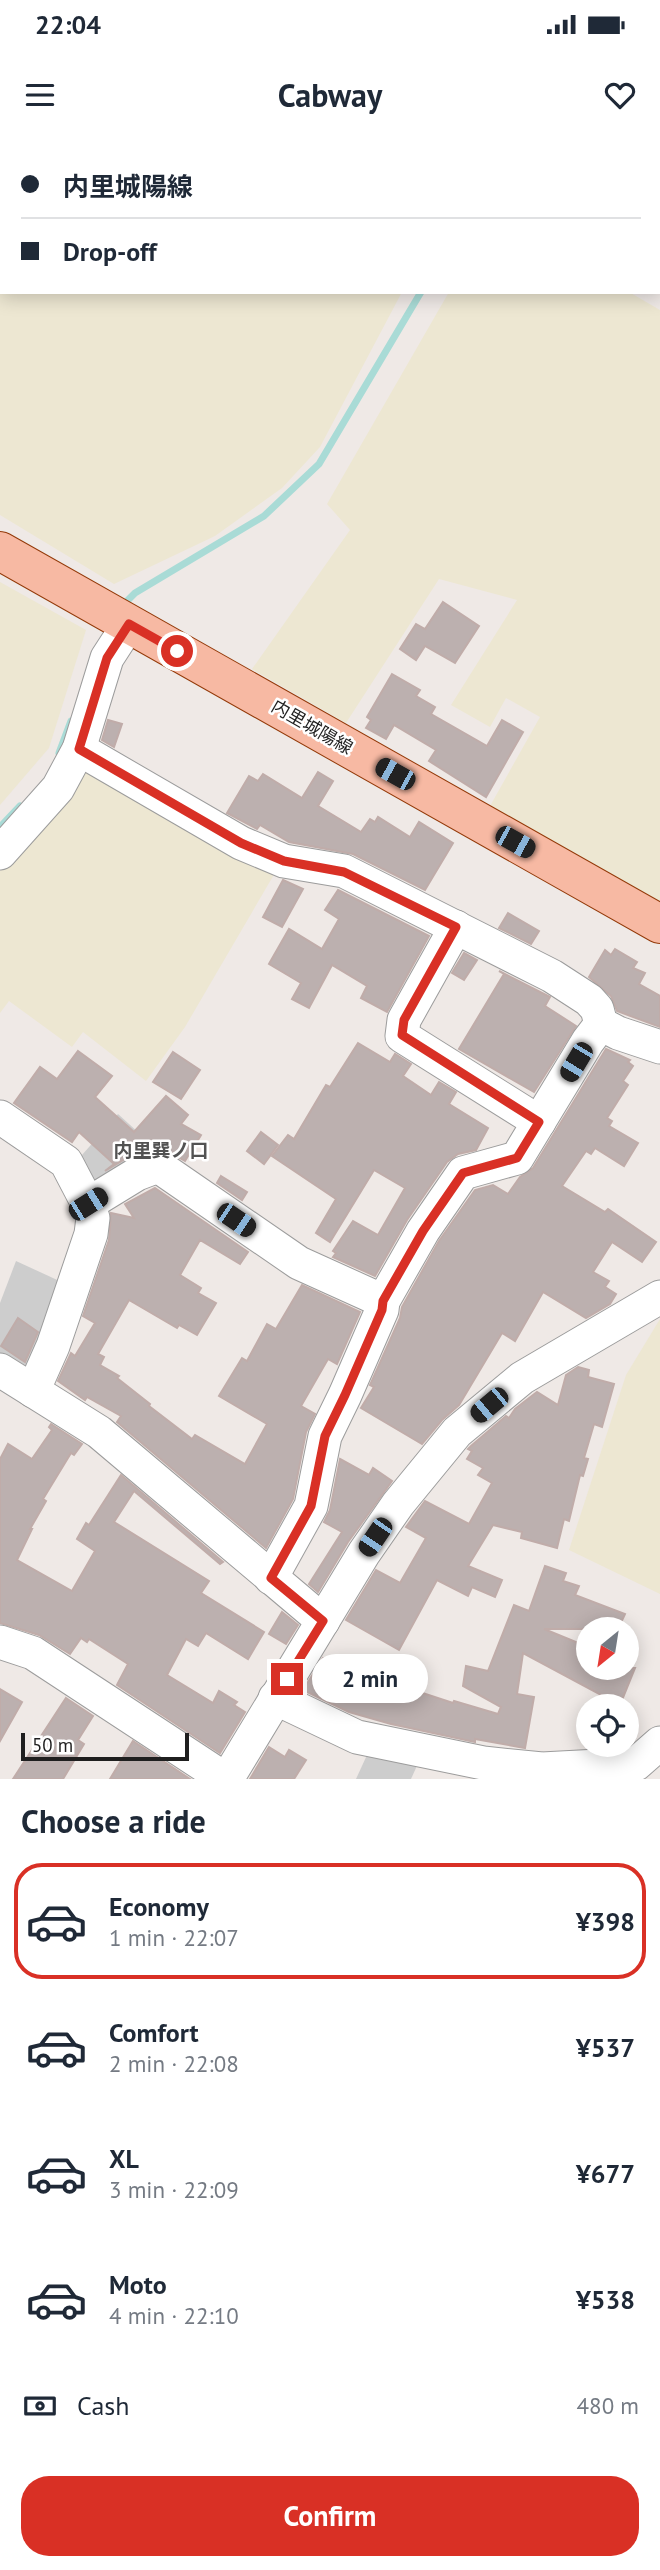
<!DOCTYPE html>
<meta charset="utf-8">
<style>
body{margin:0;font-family:"PT Sans","Noto Sans JP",sans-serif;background:#f2f2f3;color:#1f2937;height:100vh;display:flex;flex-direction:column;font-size:26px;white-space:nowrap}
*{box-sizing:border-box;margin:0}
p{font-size:23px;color:#747a83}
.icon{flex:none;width:38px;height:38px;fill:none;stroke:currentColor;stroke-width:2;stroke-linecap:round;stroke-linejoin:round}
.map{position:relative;height:1639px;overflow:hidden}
.details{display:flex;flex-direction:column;background:#fff;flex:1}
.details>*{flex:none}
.guide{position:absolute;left:0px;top:0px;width:662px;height:154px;box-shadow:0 4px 18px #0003;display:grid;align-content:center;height:154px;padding:0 21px;background:#fff}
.needle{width:46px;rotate:210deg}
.fabs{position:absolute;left:576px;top:1477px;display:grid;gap:14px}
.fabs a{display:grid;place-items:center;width:63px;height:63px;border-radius:50%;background:#fff;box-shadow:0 4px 18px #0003;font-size:35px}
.scale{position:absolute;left:21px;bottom:18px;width:168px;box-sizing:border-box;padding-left:7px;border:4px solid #1f1f1f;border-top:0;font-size:19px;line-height:24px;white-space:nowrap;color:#1f1f1f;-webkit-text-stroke:5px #fff;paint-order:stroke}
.end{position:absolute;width:32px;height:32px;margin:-16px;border:9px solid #d93025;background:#fff;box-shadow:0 0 0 4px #fff}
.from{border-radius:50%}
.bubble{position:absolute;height:49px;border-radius:24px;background:#fff;box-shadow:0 4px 18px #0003;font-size:23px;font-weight:700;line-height:49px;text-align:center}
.car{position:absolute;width:21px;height:42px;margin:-21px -10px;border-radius:9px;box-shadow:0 0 5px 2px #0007;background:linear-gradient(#222 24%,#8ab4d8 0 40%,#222 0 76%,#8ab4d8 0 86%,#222 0)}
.guide b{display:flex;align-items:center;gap:24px;height:66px;font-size:26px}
.guide b+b{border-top:2px solid #e0e1e3}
.guide i{width:18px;height:18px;background:#1f2937}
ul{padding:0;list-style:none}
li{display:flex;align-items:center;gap:21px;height:116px;margin:0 14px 10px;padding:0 7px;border:4px solid transparent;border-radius:28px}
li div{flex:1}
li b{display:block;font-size:26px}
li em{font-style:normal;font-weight:700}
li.selected{border-color:#d93025}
li>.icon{width:63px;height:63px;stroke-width:1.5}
h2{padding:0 21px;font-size:32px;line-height:84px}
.pay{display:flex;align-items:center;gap:18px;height:77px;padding:0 21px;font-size:26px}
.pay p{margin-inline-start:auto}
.button{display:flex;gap:14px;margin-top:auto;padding:14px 21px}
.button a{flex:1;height:80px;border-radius:28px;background:#d93025;color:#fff;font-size:28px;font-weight:700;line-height:80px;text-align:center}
.status{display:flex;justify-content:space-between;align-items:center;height:49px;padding:0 35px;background:#fff;direction:ltr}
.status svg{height:19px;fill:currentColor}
header{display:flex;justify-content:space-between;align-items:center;height:91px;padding:0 21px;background:#fff;font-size:32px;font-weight:700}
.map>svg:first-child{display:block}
.religious{fill:#cdcdcd}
.farmland{fill:#ede7d2}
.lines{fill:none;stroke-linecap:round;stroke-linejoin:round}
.stream{stroke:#a9dbd6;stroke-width:7}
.building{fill:#bcb0af;stroke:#c0aca9;stroke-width:2}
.minor-casing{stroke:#9c9c9c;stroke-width:35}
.major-casing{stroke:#933908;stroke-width:40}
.minor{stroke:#fff;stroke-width:33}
.major{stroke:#f7b9a3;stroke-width:38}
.route{stroke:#d93025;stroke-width:9}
.labels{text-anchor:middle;stroke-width:5;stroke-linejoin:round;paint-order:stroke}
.street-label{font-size:18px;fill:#1f1f1f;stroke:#fff}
.neighbourhood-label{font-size:19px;font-weight:bold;fill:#525252;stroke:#fff}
</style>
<div class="status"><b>22:04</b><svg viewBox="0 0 49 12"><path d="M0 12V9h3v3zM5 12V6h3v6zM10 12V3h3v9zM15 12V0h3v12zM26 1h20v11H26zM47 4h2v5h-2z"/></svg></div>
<header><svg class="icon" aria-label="menu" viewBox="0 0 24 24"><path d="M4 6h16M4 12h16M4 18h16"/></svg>Cabway<svg class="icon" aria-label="heart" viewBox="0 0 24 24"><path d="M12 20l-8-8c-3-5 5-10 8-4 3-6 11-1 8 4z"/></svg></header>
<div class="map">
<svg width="660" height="1639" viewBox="0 0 660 1639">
<rect width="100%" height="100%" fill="#efe9e6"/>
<!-- religious -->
<g class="religious">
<polygon points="118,974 162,1014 95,1055 75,1023"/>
<polygon points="16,1121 66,1144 34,1234 0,1222 0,1163"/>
<polygon points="367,1615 420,1619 411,1639 356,1639"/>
</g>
<!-- farmland -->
<g class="farmland">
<polygon points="0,0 356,2 2,2 2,152 402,152 320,307 282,348 215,396 114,444 0,375"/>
<polygon points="449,152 629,152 660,170 660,764 490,666 540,577 506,558 490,587 451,565 517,460 439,439 346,583 252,529 350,390 327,364"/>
<polygon points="0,442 86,490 49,608 0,665"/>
<polygon points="85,627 279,726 185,887 146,941 83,892 72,907 9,861 0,873 0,731 16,707"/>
<polygon points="660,1179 660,1454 569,1410 626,1235"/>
</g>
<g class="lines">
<!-- stream -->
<g class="stream">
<polyline points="510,2 511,0"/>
<polyline points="125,463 135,453 264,376 319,324 421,152"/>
<polyline points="59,613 71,581"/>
<polyline points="0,687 20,666"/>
</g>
</g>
<!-- building -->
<g class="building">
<polygon points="443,462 479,486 455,523 425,506 416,520 400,509 416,484 425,489"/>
<polygon points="392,534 420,550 416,556 435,567 431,574 487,606 502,580 523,592 486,657 429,621 436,610 394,585 386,599 366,588 371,580 367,577"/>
<polygon points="108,580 122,584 114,607 102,600"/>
<polygon points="318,632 333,641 318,666 361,692 370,679 375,682 378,677 410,697 419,682 453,703 425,750 353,714 289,702 260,685 257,689 227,673 249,636 258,641 263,634 302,658"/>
<polygon points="283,740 303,749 282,787 263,777"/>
<polygon points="338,750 429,796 387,872 361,858 367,846 332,825 309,868 292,859 301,843 269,824 289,789 322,809 339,779 325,770"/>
<polygon points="508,773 539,791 531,804 499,788"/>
<polygon points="615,809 637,822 633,828 645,833 639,844 660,856 660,887 617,871 611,856 589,837 605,810 611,815"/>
<polygon points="464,813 477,820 464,840 452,833"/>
<polygon points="499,831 550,857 545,866 576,886 534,952 459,909 504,834"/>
<polygon points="358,903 390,922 395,914 411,924 403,936 431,955 439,942 456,952 449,964 488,988 476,1010 458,1014 447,1022 407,1080 375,1136 333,1117 336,1113 333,1111 353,1081 378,1095 405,1048 374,1030 330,1102 316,1093 336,1059 272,1016 288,995 294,999 326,945 330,947"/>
<polygon points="606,909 630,920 628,922 633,926 623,941 628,945 607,978 612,981 609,986 638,1003 624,1026 595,1008 591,1014 586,1011 562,1046 605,1072 608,1069 656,1102 642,1122 612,1102 593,1132 609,1141 605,1147 616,1154 610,1164 586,1178 543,1152 515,1201 502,1193 459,1265 442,1280 422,1304 361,1268 374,1247 370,1245 400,1178 402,1167 439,1101 475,1050 493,1045 508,1054 520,1037 533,1028"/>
<polygon points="78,911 112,936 95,957 134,992 166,956 188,975 181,984 201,995 185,1021 160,1007 130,1016 105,1031 114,1024 79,992 72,1002 14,963 40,927 57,939"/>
<polygon points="173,912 200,930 181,959 153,942"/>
<polygon points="261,992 278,1005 264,1024 247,1011"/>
<polygon points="221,1036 247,1052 242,1060 217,1043"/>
<polygon points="155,1048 248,1112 240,1124 200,1100 180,1135 201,1148 198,1153 216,1163 197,1195 179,1185 177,1188 129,1160 98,1214 104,1217 100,1225 119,1236 117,1238 150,1264 149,1266 192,1299 195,1295 245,1324 267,1284 219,1256 242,1218 247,1221 267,1184 276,1189 302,1145 360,1172 337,1224 328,1219 301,1266 315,1274 306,1292 293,1359 266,1408 117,1282 121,1276 87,1257 85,1260 58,1241 71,1213 75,1216 95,1183 83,1176 109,1100 111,1073 134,1078 125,1064"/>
<polygon points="18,1178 38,1192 25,1222 1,1206"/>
<polygon points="578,1227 589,1230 588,1237 614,1244 602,1287 594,1284 584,1318 588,1319 583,1336 580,1335 569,1381 564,1379 557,1408 521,1398 522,1392 493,1385 468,1426 502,1440 495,1457 472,1447 468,1456 437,1440 399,1510 346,1480 376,1430 400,1443 426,1398 406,1387 425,1361 469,1384 492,1343 478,1335 483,1328 467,1319 472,1311 468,1309 471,1306 506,1276 509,1278 515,1269 537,1252 558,1265 566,1235"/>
<polygon points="51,1284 82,1304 74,1315 71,1313 43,1359 46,1361 30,1389 32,1389 17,1420 72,1451 95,1411 77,1399 86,1383 89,1385 121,1335 223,1422 220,1424 134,1351 114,1382 209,1441 201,1453 264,1492 248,1519 206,1493 198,1506 186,1499 167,1535 213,1563 219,1551 237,1562 234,1565 245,1572 220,1613 117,1545 128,1524 89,1499 87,1502 81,1498 70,1514 39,1495 0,1483 0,1319 8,1304 32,1319 52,1290 49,1287"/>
<polygon points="340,1319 369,1335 373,1328 392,1341 348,1402 318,1452 309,1444 342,1392 324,1382 330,1370"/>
<polygon points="545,1426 566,1433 563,1441 579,1446 575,1455 625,1474 618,1489 544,1489 588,1507 588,1528 635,1528 620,1565 523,1513 517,1554 534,1557 525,1608 475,1599 475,1602 391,1584 349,1572 303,1550 323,1518 338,1526 385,1543 386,1541 453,1563 454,1561 498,1574 501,1567 463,1546 466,1526 488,1531 514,1465 529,1471"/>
<polygon points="282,1472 298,1485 286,1504 269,1494"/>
<polygon points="0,1549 22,1562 0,1601"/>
<polygon points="66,1558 93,1576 78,1600 84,1604 63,1639 13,1639"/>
<polygon points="133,1601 190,1639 110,1639"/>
<polygon points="269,1607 285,1617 289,1610 306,1620 294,1639 250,1639"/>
</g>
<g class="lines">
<defs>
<g id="minor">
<polyline points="79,609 241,703 284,721 344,731 552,836 589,860 597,869 601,884 618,893 660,907"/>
<polyline points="0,713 58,648 79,609 107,518 129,484"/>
<polyline points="456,787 404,880 402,896 539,982"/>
<polyline points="0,977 66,1022 88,1064 93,1078 91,1094 53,1206 33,1251"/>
<polyline points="88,1064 137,1034 158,1026 299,1123 383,1161 423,1091 463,1033 517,1018 588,901 601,884"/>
<polyline points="0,1230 99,1292 323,1481"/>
<polyline points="271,1438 311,1366 325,1296 345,1255 382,1170 383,1161"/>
<polyline points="0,1502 33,1513 225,1639"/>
<polyline points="275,1558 357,1597 483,1623 542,1629 636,1624 660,1603"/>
<polyline points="227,1639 364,1413 398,1364 457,1292 522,1238 660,1157"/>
</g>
<polyline id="major" points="0,411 660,784"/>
</defs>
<!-- minor casing -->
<use href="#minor" class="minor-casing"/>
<!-- major casing -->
<use href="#major" class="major-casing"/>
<!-- minor -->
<use href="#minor" class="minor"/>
<!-- major -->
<use href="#major" class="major"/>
</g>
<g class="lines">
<!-- route -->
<polyline class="route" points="177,511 129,484 107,518 79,609 241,703 284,721 344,732 456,787 404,880 402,895 539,982 517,1018 463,1033 423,1091 383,1161 382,1170 345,1255 325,1296 311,1366 271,1438 323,1481 287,1539"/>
</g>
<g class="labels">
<!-- street labels -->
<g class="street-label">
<text transform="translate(312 587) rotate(30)" y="6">内里城陽線</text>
</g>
<!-- neighbourhood labels -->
<g class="neighbourhood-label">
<text x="161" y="1017">内里巽ノ口</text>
</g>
</g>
</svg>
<div class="fabs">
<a><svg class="needle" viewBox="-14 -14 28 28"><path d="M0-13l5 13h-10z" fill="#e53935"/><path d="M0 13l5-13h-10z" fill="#747a83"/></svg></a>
<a><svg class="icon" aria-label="locate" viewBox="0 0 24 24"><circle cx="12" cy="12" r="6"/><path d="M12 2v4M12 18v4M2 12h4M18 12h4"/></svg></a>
</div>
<div class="scale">50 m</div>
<i class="end from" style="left:177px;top:511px"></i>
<i class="end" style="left:287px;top:1539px"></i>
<div class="bubble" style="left:312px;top:1514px;width:116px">2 min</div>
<i class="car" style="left:395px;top:634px;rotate:299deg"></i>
<i class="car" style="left:515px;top:702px;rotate:119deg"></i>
<i class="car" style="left:576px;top:922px;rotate:211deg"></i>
<i class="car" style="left:88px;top:1064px;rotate:58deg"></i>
<i class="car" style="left:236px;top:1080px;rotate:124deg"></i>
<i class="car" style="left:489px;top:1265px;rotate:230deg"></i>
<i class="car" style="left:375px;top:1397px;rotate:214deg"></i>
<div class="guide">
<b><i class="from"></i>内里城陽線</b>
<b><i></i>Drop-off</b>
</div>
</div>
<section class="details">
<h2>Choose a ride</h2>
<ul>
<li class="selected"><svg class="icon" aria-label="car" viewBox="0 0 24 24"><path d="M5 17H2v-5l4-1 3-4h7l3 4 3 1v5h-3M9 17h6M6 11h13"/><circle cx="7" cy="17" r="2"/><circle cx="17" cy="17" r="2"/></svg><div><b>Economy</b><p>1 min · 22:07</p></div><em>¥398</em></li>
<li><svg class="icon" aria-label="car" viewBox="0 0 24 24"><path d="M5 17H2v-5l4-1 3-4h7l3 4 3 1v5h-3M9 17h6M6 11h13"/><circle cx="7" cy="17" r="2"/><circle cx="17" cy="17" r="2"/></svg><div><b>Comfort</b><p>2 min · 22:08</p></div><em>¥537</em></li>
<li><svg class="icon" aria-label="car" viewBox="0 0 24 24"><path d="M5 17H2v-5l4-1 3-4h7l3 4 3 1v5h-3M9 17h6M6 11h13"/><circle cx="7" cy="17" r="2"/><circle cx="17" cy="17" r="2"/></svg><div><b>XL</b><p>3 min · 22:09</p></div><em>¥677</em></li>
<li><svg class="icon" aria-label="car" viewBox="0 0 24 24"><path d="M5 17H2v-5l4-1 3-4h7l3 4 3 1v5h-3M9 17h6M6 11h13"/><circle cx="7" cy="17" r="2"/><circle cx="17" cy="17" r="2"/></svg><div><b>Moto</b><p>4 min · 22:10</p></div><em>¥538</em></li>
</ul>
<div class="pay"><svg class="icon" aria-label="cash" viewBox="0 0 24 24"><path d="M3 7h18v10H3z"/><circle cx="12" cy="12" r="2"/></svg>Cash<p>480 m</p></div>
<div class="button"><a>Confirm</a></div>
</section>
